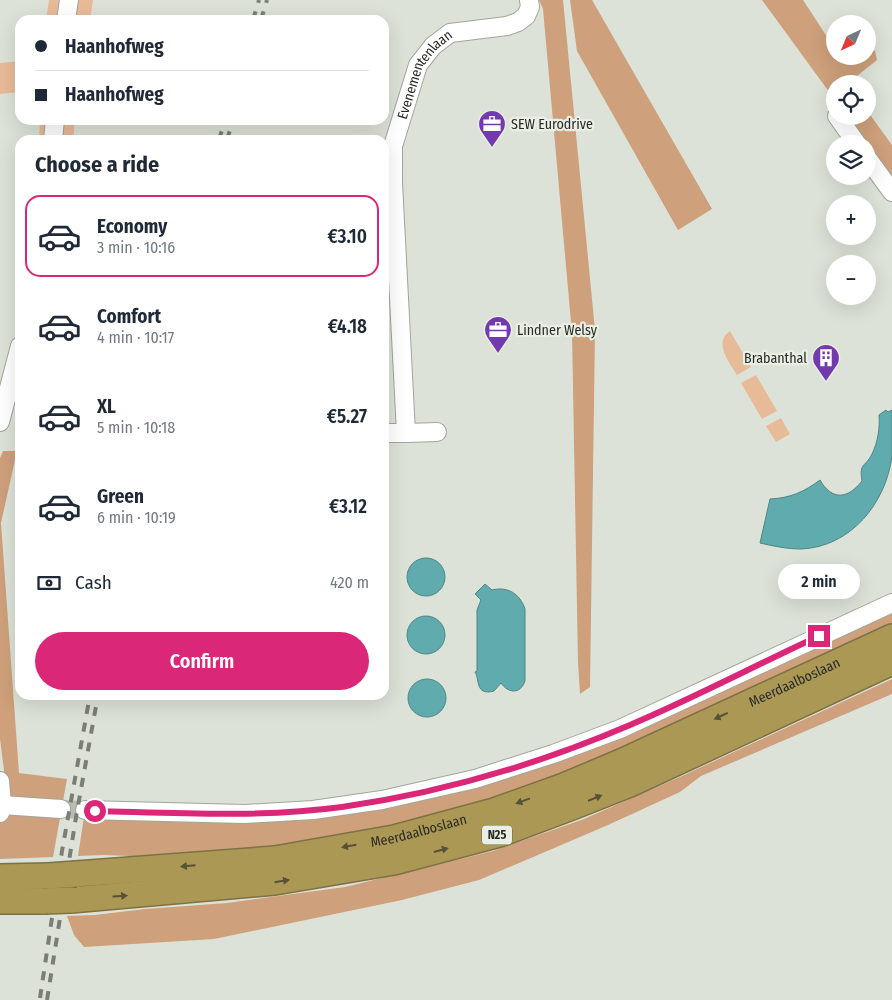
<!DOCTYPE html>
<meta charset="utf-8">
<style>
body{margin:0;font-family:"Fira Sans Condensed",sans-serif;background:#f2f2f3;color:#1f2937;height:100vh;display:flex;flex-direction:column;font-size:19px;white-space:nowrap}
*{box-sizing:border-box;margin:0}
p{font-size:16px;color:#747a83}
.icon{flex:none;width:28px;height:28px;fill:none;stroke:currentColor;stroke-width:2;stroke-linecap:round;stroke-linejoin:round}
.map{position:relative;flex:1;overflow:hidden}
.panel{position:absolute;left:15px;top:135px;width:374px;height:565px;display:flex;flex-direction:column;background:#fff;border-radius:15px;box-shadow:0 5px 20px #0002}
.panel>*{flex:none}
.banner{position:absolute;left:15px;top:15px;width:374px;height:110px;border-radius:15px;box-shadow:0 5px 20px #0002;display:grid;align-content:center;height:110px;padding:0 20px;background:#fff}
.needle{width:32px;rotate:224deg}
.tools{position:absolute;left:826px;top:15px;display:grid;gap:10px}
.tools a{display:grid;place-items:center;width:50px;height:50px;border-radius:50%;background:#fff;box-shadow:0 5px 20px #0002;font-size:25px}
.end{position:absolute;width:22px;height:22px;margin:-11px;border:6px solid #db2777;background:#fff;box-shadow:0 0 0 2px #fff}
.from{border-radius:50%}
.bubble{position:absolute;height:35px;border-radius:18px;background:#fff;box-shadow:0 5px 20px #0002;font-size:16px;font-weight:600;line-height:35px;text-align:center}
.banner b{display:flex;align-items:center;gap:18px;height:48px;font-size:19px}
.banner b+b{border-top:1px solid #e0e1e3}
.banner i{width:12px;height:12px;background:#1f2937}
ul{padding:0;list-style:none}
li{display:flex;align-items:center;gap:15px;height:82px;margin:0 10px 8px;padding:0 10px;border:2px solid transparent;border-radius:15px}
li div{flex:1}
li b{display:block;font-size:19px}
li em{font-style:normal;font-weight:600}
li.selected{border-color:#db2777}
li>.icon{width:45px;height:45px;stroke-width:1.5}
h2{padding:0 20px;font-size:22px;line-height:60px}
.pay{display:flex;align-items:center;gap:12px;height:55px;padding:0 20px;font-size:19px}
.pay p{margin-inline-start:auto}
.button{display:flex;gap:10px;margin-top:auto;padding:10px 20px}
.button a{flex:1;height:58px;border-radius:30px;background:#db2777;color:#fff;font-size:20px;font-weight:600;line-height:58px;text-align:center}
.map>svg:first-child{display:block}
.green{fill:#e8bb98}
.forest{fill:#cea07b}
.water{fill:#60abad;stroke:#508585}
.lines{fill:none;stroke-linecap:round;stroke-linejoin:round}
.minor-tunnel{stroke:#b8bdb4;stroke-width:18;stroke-dasharray:18 9;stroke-linecap:butt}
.minor-casing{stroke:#a1a69b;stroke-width:20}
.highway-casing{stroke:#7e7244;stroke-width:28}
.minor{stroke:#fff;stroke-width:18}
.highway{stroke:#ab9854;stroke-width:25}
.rail{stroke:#7a7e76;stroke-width:4;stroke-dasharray:9 9;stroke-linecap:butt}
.highway-bridge-casing{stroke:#7e7244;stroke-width:28;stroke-linecap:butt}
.highway-bridge{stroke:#ab9854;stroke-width:25}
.oneway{fill:#565137}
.route{stroke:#db2777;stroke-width:6}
.labels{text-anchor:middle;stroke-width:4.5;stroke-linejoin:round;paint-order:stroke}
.shield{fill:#e9efe4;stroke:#636660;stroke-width:1}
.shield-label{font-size:12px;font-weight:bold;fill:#292b27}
.street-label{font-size:14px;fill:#292b27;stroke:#e9efe4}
.poi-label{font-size:14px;fill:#292b27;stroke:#e9efe4;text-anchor:start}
</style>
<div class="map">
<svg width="892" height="1000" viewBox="0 0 892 1000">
<rect width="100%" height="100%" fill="#dce2d7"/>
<!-- green -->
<g class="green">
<polygon points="49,0 93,0 90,20 46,20"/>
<polygon points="20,61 20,92 0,94 0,63"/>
<polygon points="40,120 75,120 73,140 39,140"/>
<path d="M730,331L751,367L737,375C729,362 713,342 730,331Z"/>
<polygon points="756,375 777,411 762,419 741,383"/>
<polygon points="781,418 790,434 776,442 766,426"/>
</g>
<!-- forest -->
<g class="forest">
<polygon points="539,0 563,0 595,330 590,687 580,694 578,662 572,333 543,9"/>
<polygon points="570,0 592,0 712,209 678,230 577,51"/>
<polygon points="762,0 803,0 835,49 835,56 840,56 844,62 855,56 868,56 868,46 875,51 877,60 847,84 835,84 835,100"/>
<polygon points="868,112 892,145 892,178 847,116 868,116"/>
<polygon points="3,451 17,451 1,523 19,773 67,779 53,857 0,859 0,818 7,794 0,739 0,458"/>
<polygon points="892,606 892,624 625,748 560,774 490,799 397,826 271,849 180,858 104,855 78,856 84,817 237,819 483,780"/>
<polygon points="892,679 892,694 701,776 680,792 608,825 479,880 402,900 214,939 84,947 74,935 67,916 95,915 145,909 227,903 345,887 493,851 584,819 682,776"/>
</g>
<!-- water -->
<g class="water">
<path d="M886,410L888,412L892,410C892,425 892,441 892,456C886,503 851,547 801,549C787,549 773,546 760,543L770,499C790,498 804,492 820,480C832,501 848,499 862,481C859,462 865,468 872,454C878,442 880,427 879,415Z"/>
<circle cx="426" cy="577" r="19"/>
<path d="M485,584L492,590C508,586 520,594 525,609V681C520,695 508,693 501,683L494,691C475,696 480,680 475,672L477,671V610L481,600L475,594Z"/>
<circle cx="426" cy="635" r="19"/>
<circle cx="427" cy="698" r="19"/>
</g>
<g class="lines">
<!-- minor-tunnel -->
<polyline class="minor-tunnel" points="61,809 85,810"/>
<defs>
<g id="minor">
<polyline points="66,20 69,0"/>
<polyline points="837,116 857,144"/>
<polyline points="53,140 55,120"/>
<polyline points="868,159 892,192"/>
<polyline points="0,422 20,346"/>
<path id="s1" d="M384,433H406L393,183V146L418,65L433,46L450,33L507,26L518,22L526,16L530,7L529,0"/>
<polyline points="406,433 437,432"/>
<polyline points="0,781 2,805 0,813"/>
<polyline points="2,805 61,809"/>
<polyline points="85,810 245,814 313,810 382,800 475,779 553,754 620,729 892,603"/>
</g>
<g id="highway">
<path id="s2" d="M76,874L275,859L394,838L494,811L564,786L621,762L892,637"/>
<polyline points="0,877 48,876"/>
<polyline points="71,900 275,882 394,862 500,834 572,807 630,784 892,662"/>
<polyline points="0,901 44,901"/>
</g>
</defs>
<!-- minor casing -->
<use href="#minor" class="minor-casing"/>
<!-- highway casing -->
<use href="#highway" class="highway-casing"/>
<!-- minor -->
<use href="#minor" class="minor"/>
<!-- highway -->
<use href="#highway" class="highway"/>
<!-- rail -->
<g class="rail">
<polyline points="253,20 259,0"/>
<polyline points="261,20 267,0"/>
<polyline points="219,140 225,120"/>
<polyline points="227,140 233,120"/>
<polyline points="40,998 62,851 90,695"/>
<polyline points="47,1000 76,817 98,695"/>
</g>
<defs>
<g id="highway-bridge">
<polyline points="48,876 76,874"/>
<polyline points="44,901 71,900"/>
</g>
</defs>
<!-- highway-bridge casing -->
<use href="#highway-bridge" class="highway-bridge-casing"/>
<!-- highway-bridge -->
<use href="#highway-bridge" class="highway-bridge"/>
</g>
<!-- one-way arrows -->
<defs><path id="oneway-solid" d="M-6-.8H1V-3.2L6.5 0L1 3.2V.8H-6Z" transform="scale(1.25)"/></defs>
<g class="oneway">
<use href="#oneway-solid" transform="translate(721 716) rotate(155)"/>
<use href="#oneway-solid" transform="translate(595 798) rotate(-22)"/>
<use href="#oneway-solid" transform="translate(523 801) rotate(160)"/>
<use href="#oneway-solid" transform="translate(349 846) rotate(170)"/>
<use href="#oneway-solid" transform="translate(441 850) rotate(-15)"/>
<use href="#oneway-solid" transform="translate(188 866) rotate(175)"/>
<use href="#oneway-solid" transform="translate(282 881) rotate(-9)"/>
<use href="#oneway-solid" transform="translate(120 896) rotate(-4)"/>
</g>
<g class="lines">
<!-- route -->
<path class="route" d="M95,811C177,813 260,818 342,807C441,793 539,764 630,725C694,698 756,665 819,636"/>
</g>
<!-- icons -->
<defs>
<symbol id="office-pin" viewBox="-11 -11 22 30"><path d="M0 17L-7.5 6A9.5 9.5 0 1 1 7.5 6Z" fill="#7339af" stroke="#e9efe4"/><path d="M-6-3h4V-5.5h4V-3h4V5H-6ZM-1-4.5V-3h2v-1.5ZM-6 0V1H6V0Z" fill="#fff"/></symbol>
<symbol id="building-pin" viewBox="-11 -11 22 30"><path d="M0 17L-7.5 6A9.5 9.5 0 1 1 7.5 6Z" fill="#7339af" stroke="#e9efe4"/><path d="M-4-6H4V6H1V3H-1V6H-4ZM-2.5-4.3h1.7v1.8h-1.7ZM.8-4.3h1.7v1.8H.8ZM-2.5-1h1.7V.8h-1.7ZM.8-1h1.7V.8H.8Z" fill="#fff"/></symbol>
</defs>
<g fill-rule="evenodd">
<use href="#office-pin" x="476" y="108" width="32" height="43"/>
<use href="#office-pin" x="482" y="314" width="32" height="43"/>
<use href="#building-pin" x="810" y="342" width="32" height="43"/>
</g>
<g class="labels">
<!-- shield labels -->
<rect class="shield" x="482" y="825.5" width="30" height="19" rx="4"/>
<g class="shield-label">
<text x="497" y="839">N25</text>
</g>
<!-- street labels -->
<g class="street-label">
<text dy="5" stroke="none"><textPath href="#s1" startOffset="389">Evenementenlaan</textPath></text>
<text dy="5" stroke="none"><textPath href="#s2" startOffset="751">Meerdaalboslaan</textPath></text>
<text dy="5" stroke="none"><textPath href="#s2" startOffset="346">Meerdaalboslaan</textPath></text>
</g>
<!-- poi labels -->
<g class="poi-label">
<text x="511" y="129">SEW Eurodrive</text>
<text x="517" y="335">Lindner Welsy</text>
<text x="807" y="363" text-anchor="end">Brabanthal</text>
</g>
</g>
</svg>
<div class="tools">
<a><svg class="needle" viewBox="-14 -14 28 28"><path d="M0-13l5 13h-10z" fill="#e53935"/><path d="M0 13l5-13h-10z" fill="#747a83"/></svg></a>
<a><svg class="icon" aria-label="locate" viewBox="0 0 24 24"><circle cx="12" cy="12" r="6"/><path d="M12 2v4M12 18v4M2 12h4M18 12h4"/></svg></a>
<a><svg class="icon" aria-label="layers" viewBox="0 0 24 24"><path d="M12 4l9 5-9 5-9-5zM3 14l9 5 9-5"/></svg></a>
<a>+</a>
<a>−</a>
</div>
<i class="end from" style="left:95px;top:811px"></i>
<i class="end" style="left:819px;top:636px"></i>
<div class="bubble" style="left:778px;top:564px;width:82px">2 min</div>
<div class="banner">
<b><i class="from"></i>Haanhofweg</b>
<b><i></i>Haanhofweg</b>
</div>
<section class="panel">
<h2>Choose a ride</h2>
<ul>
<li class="selected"><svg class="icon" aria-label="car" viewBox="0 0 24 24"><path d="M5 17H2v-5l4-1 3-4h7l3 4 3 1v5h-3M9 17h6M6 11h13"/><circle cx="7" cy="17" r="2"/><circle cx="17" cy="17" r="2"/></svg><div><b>Economy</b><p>3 min · 10:16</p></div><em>€3.10</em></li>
<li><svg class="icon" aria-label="car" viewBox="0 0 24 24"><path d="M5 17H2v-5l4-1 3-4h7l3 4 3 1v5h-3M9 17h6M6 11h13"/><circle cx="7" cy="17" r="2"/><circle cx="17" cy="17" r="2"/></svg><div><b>Comfort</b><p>4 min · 10:17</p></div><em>€4.18</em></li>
<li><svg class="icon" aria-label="car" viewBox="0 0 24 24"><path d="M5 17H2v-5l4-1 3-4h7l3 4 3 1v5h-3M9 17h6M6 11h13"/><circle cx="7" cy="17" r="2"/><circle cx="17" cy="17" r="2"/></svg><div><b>XL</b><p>5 min · 10:18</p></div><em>€5.27</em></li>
<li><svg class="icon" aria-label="car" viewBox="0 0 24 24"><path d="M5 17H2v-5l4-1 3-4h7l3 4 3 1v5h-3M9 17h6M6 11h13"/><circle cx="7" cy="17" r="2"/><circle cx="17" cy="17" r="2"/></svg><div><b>Green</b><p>6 min · 10:19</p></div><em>€3.12</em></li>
</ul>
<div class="pay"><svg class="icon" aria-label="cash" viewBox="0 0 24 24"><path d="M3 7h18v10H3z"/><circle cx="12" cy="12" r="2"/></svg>Cash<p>420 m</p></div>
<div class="button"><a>Confirm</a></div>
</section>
</div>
